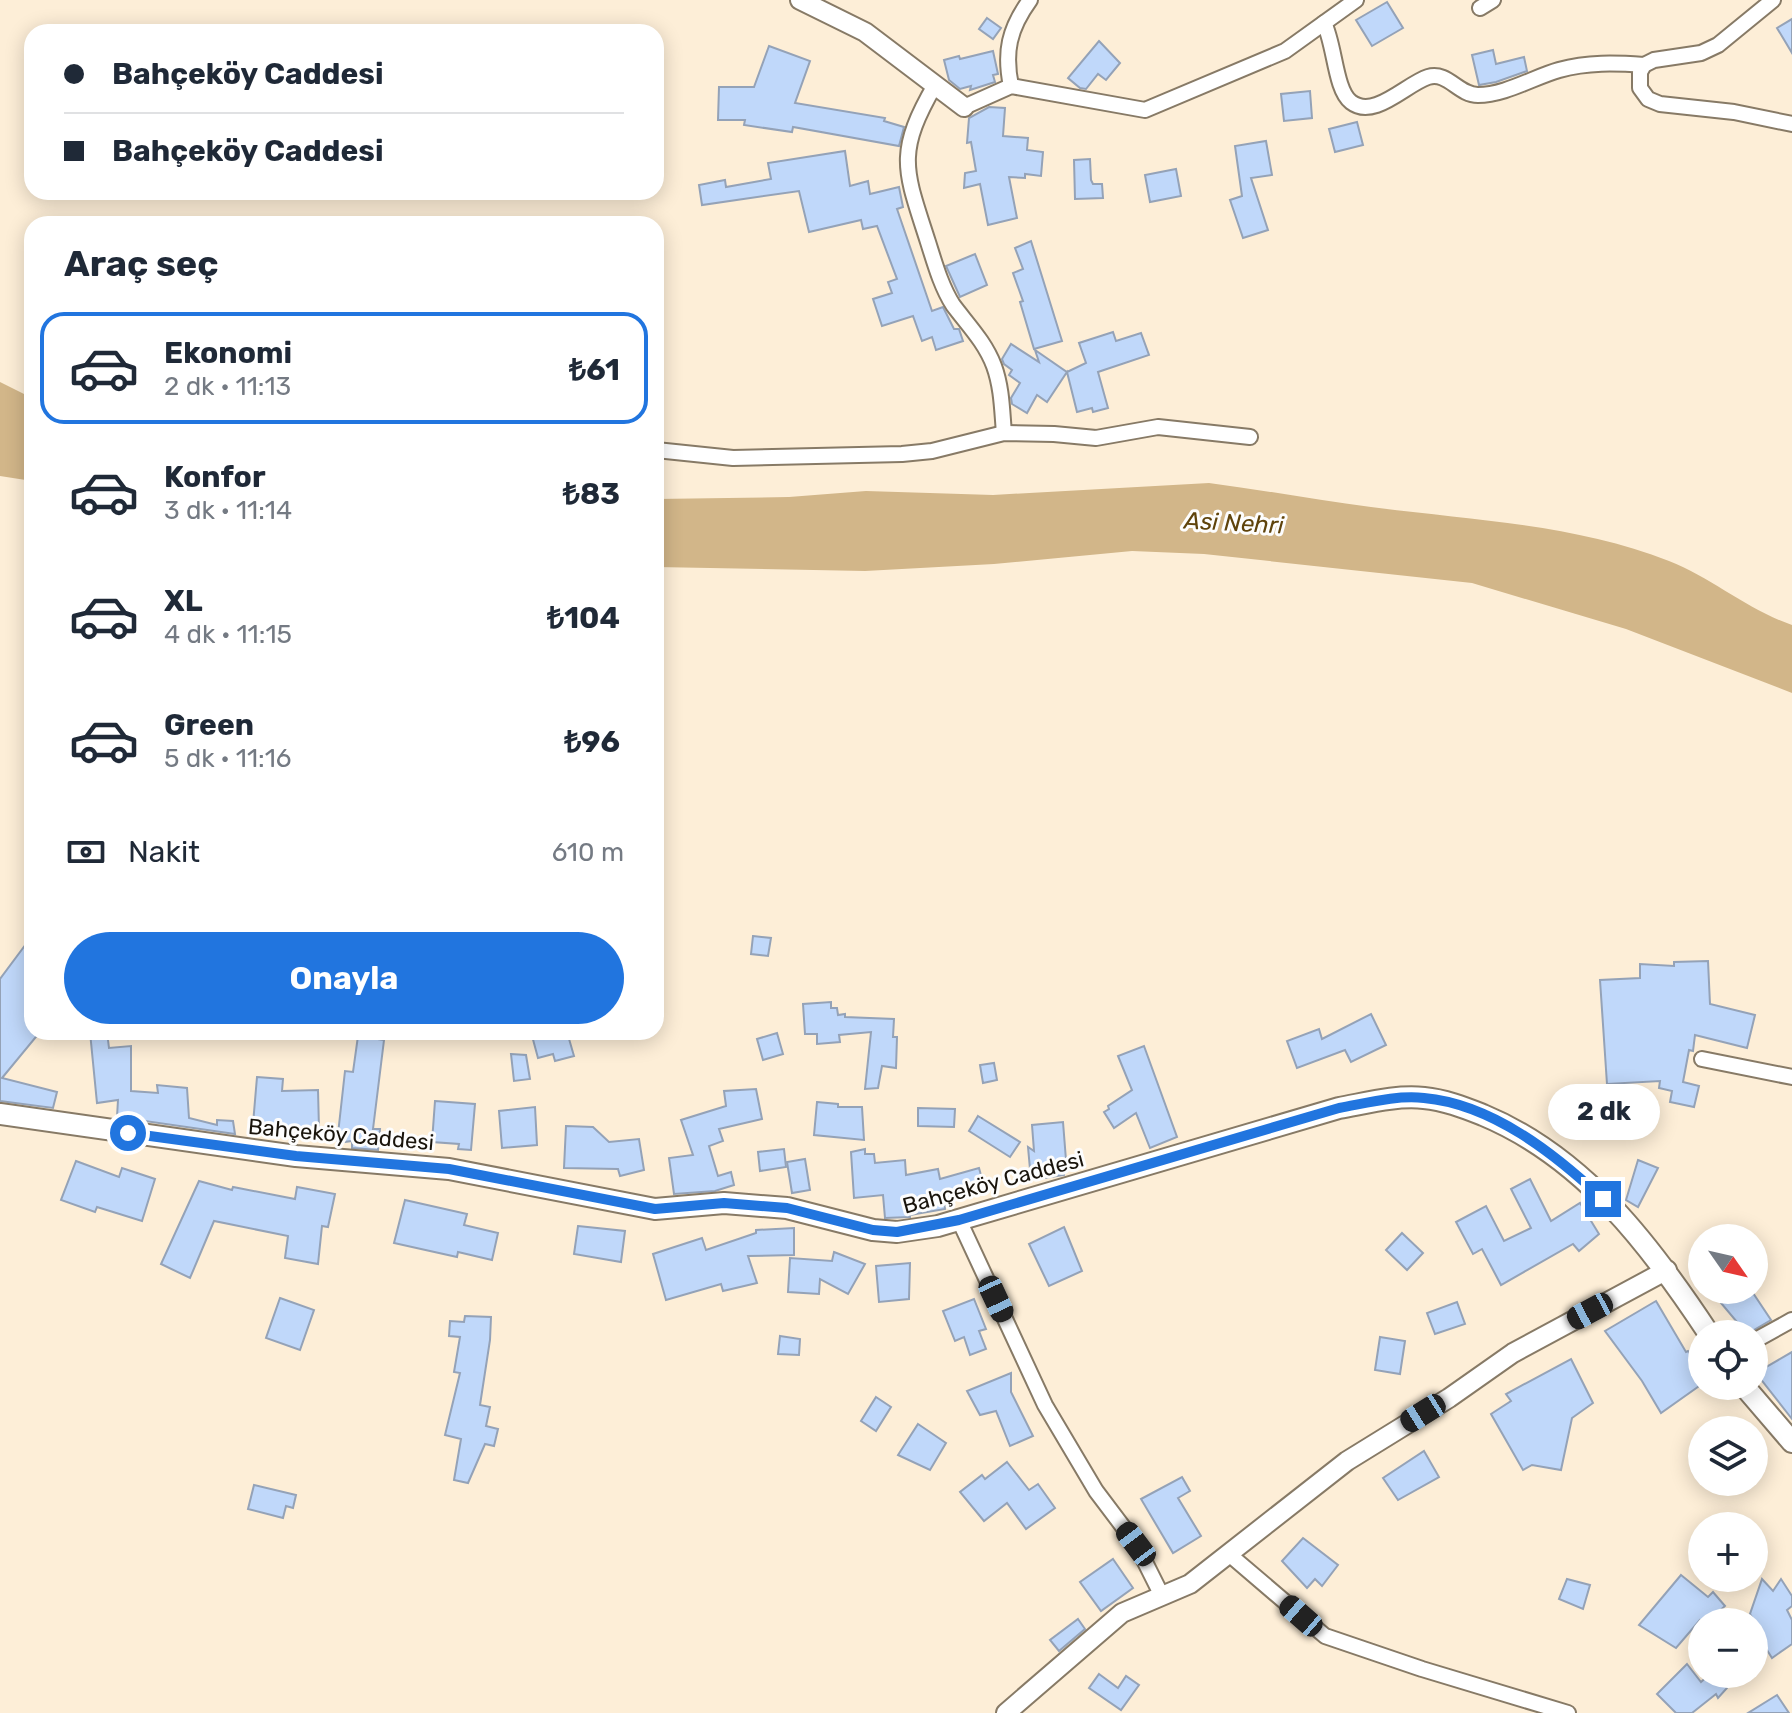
<!DOCTYPE html>
<html lang="tr">
<meta charset="utf-8">
<style>
body{margin:0;font-family:Rubik,sans-serif;background:#f2f2f3;color:#1f2937;height:100vh;display:flex;flex-direction:column;font-size:30px;white-space:nowrap}
*{box-sizing:border-box;margin:0}
p{font-size:26px;color:#747a83}
.icon{flex:none;width:44px;height:44px;fill:none;stroke:currentColor;stroke-width:2;stroke-linecap:round;stroke-linejoin:round}
.map{position:relative;flex:1;overflow:hidden}
.details{position:absolute;left:24px;top:216px;width:640px;height:824px;display:flex;flex-direction:column;background:#fff;border-radius:24px;box-shadow:0 4px 20px #0003}
.details>*{flex:none}
.hud{position:absolute;left:24px;top:24px;width:640px;height:176px;border-radius:24px;box-shadow:0 4px 20px #0003;display:grid;align-content:center;height:176px;padding:0 40px;background:#fff}
.needle{width:52px;rotate:124deg}
.fabs{position:absolute;left:1688px;top:1224px;display:grid;gap:16px}
.fabs a{display:grid;place-items:center;width:80px;height:80px;border-radius:50%;background:#fff;box-shadow:0 4px 20px #0003;font-size:40px}
.end{position:absolute;width:36px;height:36px;margin:-18px;border:10px solid #2175df;background:#fff;box-shadow:0 0 0 4px #fff}
.from{border-radius:50%}
.bubble{position:absolute;height:56px;border-radius:28px;background:#fff;box-shadow:0 4px 20px #0003;font-size:26px;font-weight:700;line-height:56px;text-align:center}
.car{position:absolute;width:24px;height:48px;margin:-24px -12px;border-radius:10px;box-shadow:0 0 6px 2px #0007;background:linear-gradient(#222 24%,#8ab4d8 0 40%,#222 0 76%,#8ab4d8 0 86%,#222 0)}
.hud b{display:flex;align-items:center;gap:28px;height:76px;font-size:30px}
.hud b+b{border-top:2px solid #e0e1e3}
.hud i{width:20px;height:20px;background:#1f2937}
ul{padding:0;list-style:none}
li{display:flex;align-items:center;gap:24px;height:112px;margin:0 16px 12px;padding:0 24px;border:4px solid transparent;border-radius:24px}
li div{flex:1}
li b{display:block;font-size:30px}
li em{font-style:normal;font-weight:700}
li.current{border-color:#2175df}
li>.icon{width:72px;height:72px;stroke-width:1.5}
h2{padding:0 40px;font-size:36px;line-height:96px}
.pay{display:flex;align-items:center;gap:20px;height:88px;padding:0 40px;font-size:30px}
.pay p{margin-inline-start:auto}
.cta{display:flex;gap:16px;margin-top:auto;padding:16px 40px}
.cta a{flex:1;height:92px;border-radius:48px;background:#2175df;color:#fff;font-size:32px;font-weight:700;line-height:92px;text-align:center}
.map>svg:first-child{display:block}
.water{fill:#d2b689}
.building{fill:#c0d8fa;stroke:#94a2b7;stroke-width:2}
.lines{fill:none;stroke-linecap:round;stroke-linejoin:round}
.minor-casing{stroke:#877a66;stroke-width:18}
.tertiary-casing{stroke:#877a66;stroke-width:22}
.secondary-casing{stroke:#877a66;stroke-width:24}
.minor{stroke:#fff;stroke-width:14}
.tertiary{stroke:#fff;stroke-width:18}
.secondary{stroke:#fff;stroke-width:20}
.route{stroke:#2175df;stroke-width:10}
.labels{text-anchor:middle;stroke-width:6;stroke-linejoin:round;paint-order:stroke}
.street-label{font-size:22px;fill:#19140c;stroke:#fdfdfd}
.water-label{font-size:24px;font-style:italic;fill:#5f430b;stroke:#fdfdfd}
</style>
<div class="map">
<svg width="1792" height="1713" viewBox="0 0 1792 1713">
<rect width="100%" height="100%" fill="#fdeed7"/>
<!-- water -->
<g class="water">
<polygon points="0,382 32,398 32,481 0,476"/>
<path d="M1209,483C1263,490 1317,500 1371,507C1470,520 1575,524 1669,561C1712,578 1748,610 1792,625V693L1626,629L1472,583L1204,554L1132,551L994,564L865,571L656,567V499L789,497L866,491L993,495Z"/>
</g>
<!-- building -->
<g class="building">
<polygon points="1387,2 1403,28 1372,46 1356,20"/>
<polygon points="987,18 1001,28 993,39 979,29"/>
<polygon points="1792,19 1792,53 1777,28"/>
<polygon points="1099,41 1120,63 1106,80 1098,74 1086,89 1080,88 1068,78"/>
<polygon points="769,46 810,61 795,103 885,118 884,121 904,127 899,146 793,127 792,132 744,125 745,120 718,120 719,87 754,87"/>
<polygon points="1493,50 1496,64 1524,57 1527,71 1496,82 1479,85 1472,55"/>
<polygon points="993,51 998,74 993,75 995,82 970,90 971,86 960,89 949,80 944,60 959,56 960,59"/>
<polygon points="1310,91 1312,118 1284,121 1281,94"/>
<polygon points="989,107 1005,108 1003,136 1028,138 1027,150 1043,152 1041,176 1025,174 1025,178 1009,177 1017,218 988,225 980,184 964,188 965,173 976,171 971,142 967,143 969,118"/>
<polygon points="1357,122 1363,145 1335,152 1329,129"/>
<polygon points="1266,141 1272,175 1251,178 1268,230 1243,238 1230,200 1242,196 1235,146"/>
<polygon points="845,151 850,186 868,181 870,194 899,187 903,207 897,209 932,311 943,307 954,329 959,329 963,341 936,350 932,337 922,341 913,316 882,326 873,299 892,293 888,282 897,279 877,226 863,229 861,220 809,232 799,191 702,205 699,185 725,180 726,187 771,179 768,163"/>
<polygon points="1090,159 1091,180 1093,184 1102,184 1103,198 1075,199 1074,160"/>
<polygon points="1176,169 1181,196 1150,202 1145,175"/>
<polygon points="1031,241 1062,341 1034,349 1020,302 1023,301 1013,273 1023,269 1015,248"/>
<polygon points="975,254 987,285 960,297 946,266"/>
<polygon points="1113,332 1116,341 1141,333 1149,355 1098,372 1108,408 1093,412 1092,408 1077,412 1067,372 1047,402 1037,395 1027,413 1012,404 1011,398 1020,383 1009,375 1012,370 1004,364 1002,359 1011,344 1039,362 1035,350 1067,372 1086,363 1079,343"/>
<polygon points="32,936 32,1032 40,1032 2,1078 57,1092 53,1108 0,1101 0,979"/>
<polygon points="753,936 771,938 768,956 751,954"/>
<polygon points="1708,961 1710,1004 1755,1015 1747,1048 1695,1035 1693,1051 1689,1050 1683,1082 1699,1086 1694,1107 1670,1102 1672,1091 1659,1088 1660,1081 1607,1084 1600,980 1640,978 1640,964 1674,966 1674,962"/>
<polygon points="831,1002 831,1008 837,1008 838,1015 845,1014 845,1017 894,1019 893,1037 897,1037 896,1068 882,1066 878,1088 865,1089 871,1032 839,1035 840,1042 817,1044 817,1034 805,1034 803,1004"/>
<polygon points="1371,1014 1386,1045 1351,1062 1345,1050 1297,1068 1287,1041 1319,1029 1322,1039"/>
<polygon points="90,1032 107,1032 109,1048 131,1046 131,1091 158,1093 157,1085 187,1088 189,1118 217,1125 217,1120 233,1121 235,1134 117,1117 118,1100 97,1103"/>
<polygon points="531,1032 567,1032 574,1056 555,1061 553,1054 538,1058"/>
<polygon points="777,1033 783,1054 763,1060 757,1039"/>
<polygon points="358,1036 384,1040 373,1129 380,1129 378,1150 352,1148 352,1141 337,1143 345,1071 353,1072"/>
<polygon points="1144,1046 1177,1137 1150,1148 1136,1113 1114,1128 1104,1112 1109,1109 1108,1106 1132,1090 1118,1056"/>
<polygon points="511,1054 526,1055 530,1079 514,1081"/>
<polygon points="994,1063 997,1080 983,1083 980,1065"/>
<polygon points="257,1077 283,1079 282,1091 318,1090 319,1129 286,1130 286,1127 253,1124"/>
<polygon points="756,1089 762,1119 719,1129 723,1141 709,1146 718,1176 731,1172 734,1185 715,1191 674,1194 669,1158 693,1155 681,1120 726,1106 724,1091"/>
<polygon points="435,1101 475,1104 471,1150 458,1149 459,1144 432,1142"/>
<polygon points="817,1102 838,1104 838,1107 862,1107 864,1140 814,1135"/>
<polygon points="535,1107 537,1145 502,1148 499,1111"/>
<polygon points="918,1108 955,1109 954,1127 918,1126"/>
<polygon points="978,1116 1020,1142 1010,1157 969,1131"/>
<polygon points="1063,1122 1066,1160 1063,1160 1064,1175 1031,1180 1028,1147 1034,1151 1032,1125"/>
<polygon points="566,1126 593,1127 609,1142 639,1139 644,1170 620,1176 618,1169 564,1168"/>
<polygon points="784,1149 786,1167 760,1171 758,1152"/>
<polygon points="865,1149 865,1154 874,1154 875,1163 905,1160 906,1175 938,1169 940,1179 979,1168 985,1190 944,1201 945,1209 910,1215 910,1217 885,1218 883,1195 854,1198 851,1152"/>
<polygon points="805,1159 810,1190 792,1193 787,1162"/>
<polygon points="1638,1160 1658,1168 1638,1207 1626,1200"/>
<polygon points="76,1161 119,1177 122,1168 155,1179 142,1221 97,1207 95,1212 61,1200"/>
<polygon points="1530,1179 1551,1221 1580,1203 1599,1234 1579,1251 1573,1244 1501,1285 1482,1249 1473,1254 1456,1222 1486,1206 1504,1241 1531,1228 1511,1189"/>
<polygon points="199,1181 232,1190 233,1187 295,1199 297,1187 335,1194 328,1227 322,1226 318,1264 285,1258 288,1236 214,1221 190,1278 161,1264"/>
<polygon points="405,1200 467,1214 464,1225 498,1233 492,1260 458,1252 457,1257 394,1243"/>
<polygon points="578,1226 625,1231 621,1262 574,1254"/>
<polygon points="1064,1227 1082,1271 1049,1286 1029,1244"/>
<polygon points="794,1228 794,1255 748,1256 757,1283 723,1291 721,1284 666,1300 653,1254 702,1238 706,1250 756,1233 756,1230"/>
<polygon points="1402,1233 1423,1253 1407,1270 1386,1250"/>
<polygon points="834,1252 865,1264 848,1294 820,1279 819,1294 788,1292 790,1258 832,1261"/>
<polygon points="910,1263 909,1299 879,1302 876,1266"/>
<polygon points="1743,1290 1751,1290 1771,1320 1747,1334 1721,1303"/>
<polygon points="280,1298 314,1310 300,1350 266,1338"/>
<polygon points="974,1299 986,1329 979,1331 986,1349 970,1355 964,1337 955,1341 943,1311"/>
<polygon points="1656,1301 1686,1352 1688,1351 1702,1369 1702,1384 1661,1413 1642,1381 1605,1331"/>
<polygon points="1457,1302 1465,1324 1435,1334 1427,1313"/>
<polygon points="465,1316 491,1317 490,1340 480,1405 490,1407 486,1426 498,1429 494,1446 485,1444 468,1483 454,1480 461,1439 445,1435 460,1373 454,1372 460,1337 449,1336 450,1321 464,1322"/>
<polygon points="780,1336 800,1339 799,1355 778,1354"/>
<polygon points="1380,1337 1405,1341 1400,1374 1375,1370"/>
<polygon points="1792,1352 1792,1419 1756,1373"/>
<polygon points="1571,1359 1593,1403 1572,1418 1561,1470 1532,1465 1523,1470 1491,1414 1511,1401 1506,1394"/>
<polygon points="1011,1373 1011,1392 1033,1436 1010,1446 996,1411 980,1415 967,1391"/>
<polygon points="876,1397 891,1407 876,1431 861,1421"/>
<polygon points="918,1424 946,1443 930,1470 898,1455"/>
<polygon points="1424,1451 1439,1477 1398,1500 1383,1478"/>
<polygon points="1007,1462 1029,1490 1038,1484 1055,1508 1026,1529 1007,1503 984,1521 960,1492 982,1475 985,1479"/>
<polygon points="1182,1477 1190,1491 1178,1498 1201,1536 1173,1553 1141,1499"/>
<polygon points="254,1485 296,1495 293,1508 286,1506 283,1518 248,1509"/>
<polygon points="1303,1538 1338,1565 1322,1586 1315,1579 1307,1588 1282,1561"/>
<polygon points="1113,1559 1133,1588 1101,1611 1080,1582"/>
<polygon points="1681,1575 1708,1597 1713,1592 1725,1606 1707,1622 1700,1620 1676,1648 1639,1625"/>
<polygon points="1567,1579 1590,1585 1583,1609 1559,1599"/>
<polygon points="1762,1579 1773,1591 1781,1579 1792,1596 1792,1606 1787,1610 1792,1620 1792,1644 1772,1658 1755,1631 1759,1629 1750,1614"/>
<polygon points="1078,1619 1085,1629 1059,1651 1050,1640"/>
<polygon points="1687,1664 1701,1682 1710,1674 1732,1674 1726,1682 1727,1688 1718,1698 1716,1694 1692,1713 1676,1713 1657,1694"/>
<polygon points="1099,1674 1118,1688 1126,1676 1139,1685 1121,1710 1089,1688"/>
<polygon points="1777,1695 1789,1713 1748,1713"/>
</g>
<g class="lines">
<defs>
<g id="minor">
<polyline points="1773,0 1718,45 1701,53 1654,60 1644,65 1640,72 1640,88 1648,99 1660,104 1734,112 1792,124"/>
<polyline points="1480,8 1493,0"/>
<path d="M1324,23C1335,45 1335,90 1351,102C1374,120 1406,84 1428,77C1448,71 1458,95 1478,95C1505,95 1534,77 1559,70C1588,62 1615,63 1644,65"/>
<path d="M935,85C895,154 905,170 928,242C935,264 941,286 953,305C968,325 985,342 994,366C1002,388 1002,411 1004,433"/>
<path d="M1011,86C1004,52 1009,29 1030,0"/>
<polyline points="964,107 1011,86 1145,110 1285,51 1356,0"/>
<polyline points="656,450 733,458 902,454 932,451 1004,433 1054,434 1096,438 1158,427 1250,437"/>
<polyline points="1702,1059 1792,1077"/>
<polyline points="959,1220 1045,1405 1096,1491 1136,1544 1162,1596"/>
<polyline points="1754,1341 1792,1320"/>
<polyline points="1230,1555 1325,1636 1422,1669 1568,1713"/>
</g>
<g id="tertiary">
<polyline points="800,0 865,32 964,107"/>
<polyline points="1006,1713 1122,1613 1190,1584 1347,1461 1449,1398 1513,1353 1667,1270"/>
</g>
<g id="secondary">
<path d="M0,1114L296,1156L449,1169L655,1209L724,1203L787,1208L873,1230L897,1232L938,1226L1339,1108C1367,1103 1396,1095 1424,1098C1445,1100 1465,1108 1483,1115C1584,1157 1651,1246 1709,1334"/>
<polyline points="1744,1386 1792,1442"/>
</g>
</defs>
<!-- minor casing -->
<use href="#minor" class="minor-casing"/>
<!-- tertiary casing -->
<use href="#tertiary" class="tertiary-casing"/>
<!-- secondary casing -->
<use href="#secondary" class="secondary-casing"/>
<!-- minor -->
<use href="#minor" class="minor"/>
<!-- tertiary -->
<use href="#tertiary" class="tertiary"/>
<!-- secondary -->
<use href="#secondary" class="secondary"/>
</g>
<g class="lines">
<!-- route -->
<path class="route" d="M128,1133L296,1156L449,1169L655,1209L724,1203L787,1208L873,1230L897,1232L959,1220L1339,1108C1367,1103 1396,1095 1424,1098C1492,1104 1555,1154 1603,1199"/>
</g>
<g class="labels">
<!-- street labels -->
<g class="street-label">
<text transform="translate(341 1134) rotate(5)" y="8">Bahçeköy Caddesi</text>
<text transform="translate(993 1182) rotate(-15)" y="8">Bahçeköy Caddesi</text>
</g>
<!-- water labels -->
<g class="water-label">
<text transform="translate(1234 523) rotate(3)" y="8">Asi Nehri</text>
</g>
</g>
</svg>
<div class="fabs">
<a><svg class="needle" viewBox="-14 -14 28 28"><path d="M0-13l5 13h-10z" fill="#e53935"/><path d="M0 13l5-13h-10z" fill="#747a83"/></svg></a>
<a><svg class="icon" aria-label="locate" viewBox="0 0 24 24"><circle cx="12" cy="12" r="6"/><path d="M12 2v4M12 18v4M2 12h4M18 12h4"/></svg></a>
<a><svg class="icon" aria-label="layers" viewBox="0 0 24 24"><path d="M12 4l9 5-9 5-9-5zM3 14l9 5 9-5"/></svg></a>
<a>+</a>
<a>−</a>
</div>
<i class="end from" style="left:128px;top:1133px"></i>
<i class="end" style="left:1603px;top:1199px"></i>
<div class="bubble" style="left:1548px;top:1084px;width:112px">2 dk</div>
<i class="car" style="left:996px;top:1299px;rotate:155deg"></i>
<i class="car" style="left:1590px;top:1311px;rotate:242deg"></i>
<i class="car" style="left:1423px;top:1413px;rotate:238deg"></i>
<i class="car" style="left:1136px;top:1544px;rotate:323deg"></i>
<i class="car" style="left:1301px;top:1616px;rotate:311deg"></i>
<div class="hud">
<b><i class="from"></i>Bahçeköy Caddesi</b>
<b><i></i>Bahçeköy Caddesi</b>
</div>
<section class="details">
<h2>Araç seç</h2>
<ul>
<li class="current"><svg class="icon" aria-label="car" viewBox="0 0 24 24"><path d="M5 17H2v-5l4-1 3-4h7l3 4 3 1v5h-3M9 17h6M6 11h13"/><circle cx="7" cy="17" r="2"/><circle cx="17" cy="17" r="2"/></svg><div><b>Ekonomi</b><p>2 dk · 11:13</p></div><em>₺61</em></li>
<li><svg class="icon" aria-label="car" viewBox="0 0 24 24"><path d="M5 17H2v-5l4-1 3-4h7l3 4 3 1v5h-3M9 17h6M6 11h13"/><circle cx="7" cy="17" r="2"/><circle cx="17" cy="17" r="2"/></svg><div><b>Konfor</b><p>3 dk · 11:14</p></div><em>₺83</em></li>
<li><svg class="icon" aria-label="car" viewBox="0 0 24 24"><path d="M5 17H2v-5l4-1 3-4h7l3 4 3 1v5h-3M9 17h6M6 11h13"/><circle cx="7" cy="17" r="2"/><circle cx="17" cy="17" r="2"/></svg><div><b>XL</b><p>4 dk · 11:15</p></div><em>₺104</em></li>
<li><svg class="icon" aria-label="car" viewBox="0 0 24 24"><path d="M5 17H2v-5l4-1 3-4h7l3 4 3 1v5h-3M9 17h6M6 11h13"/><circle cx="7" cy="17" r="2"/><circle cx="17" cy="17" r="2"/></svg><div><b>Green</b><p>5 dk · 11:16</p></div><em>₺96</em></li>
</ul>
<div class="pay"><svg class="icon" aria-label="cash" viewBox="0 0 24 24"><path d="M3 7h18v10H3z"/><circle cx="12" cy="12" r="2"/></svg>Nakit<p>610 m</p></div>
<div class="cta"><a>Onayla</a></div>
</section>
</div>
